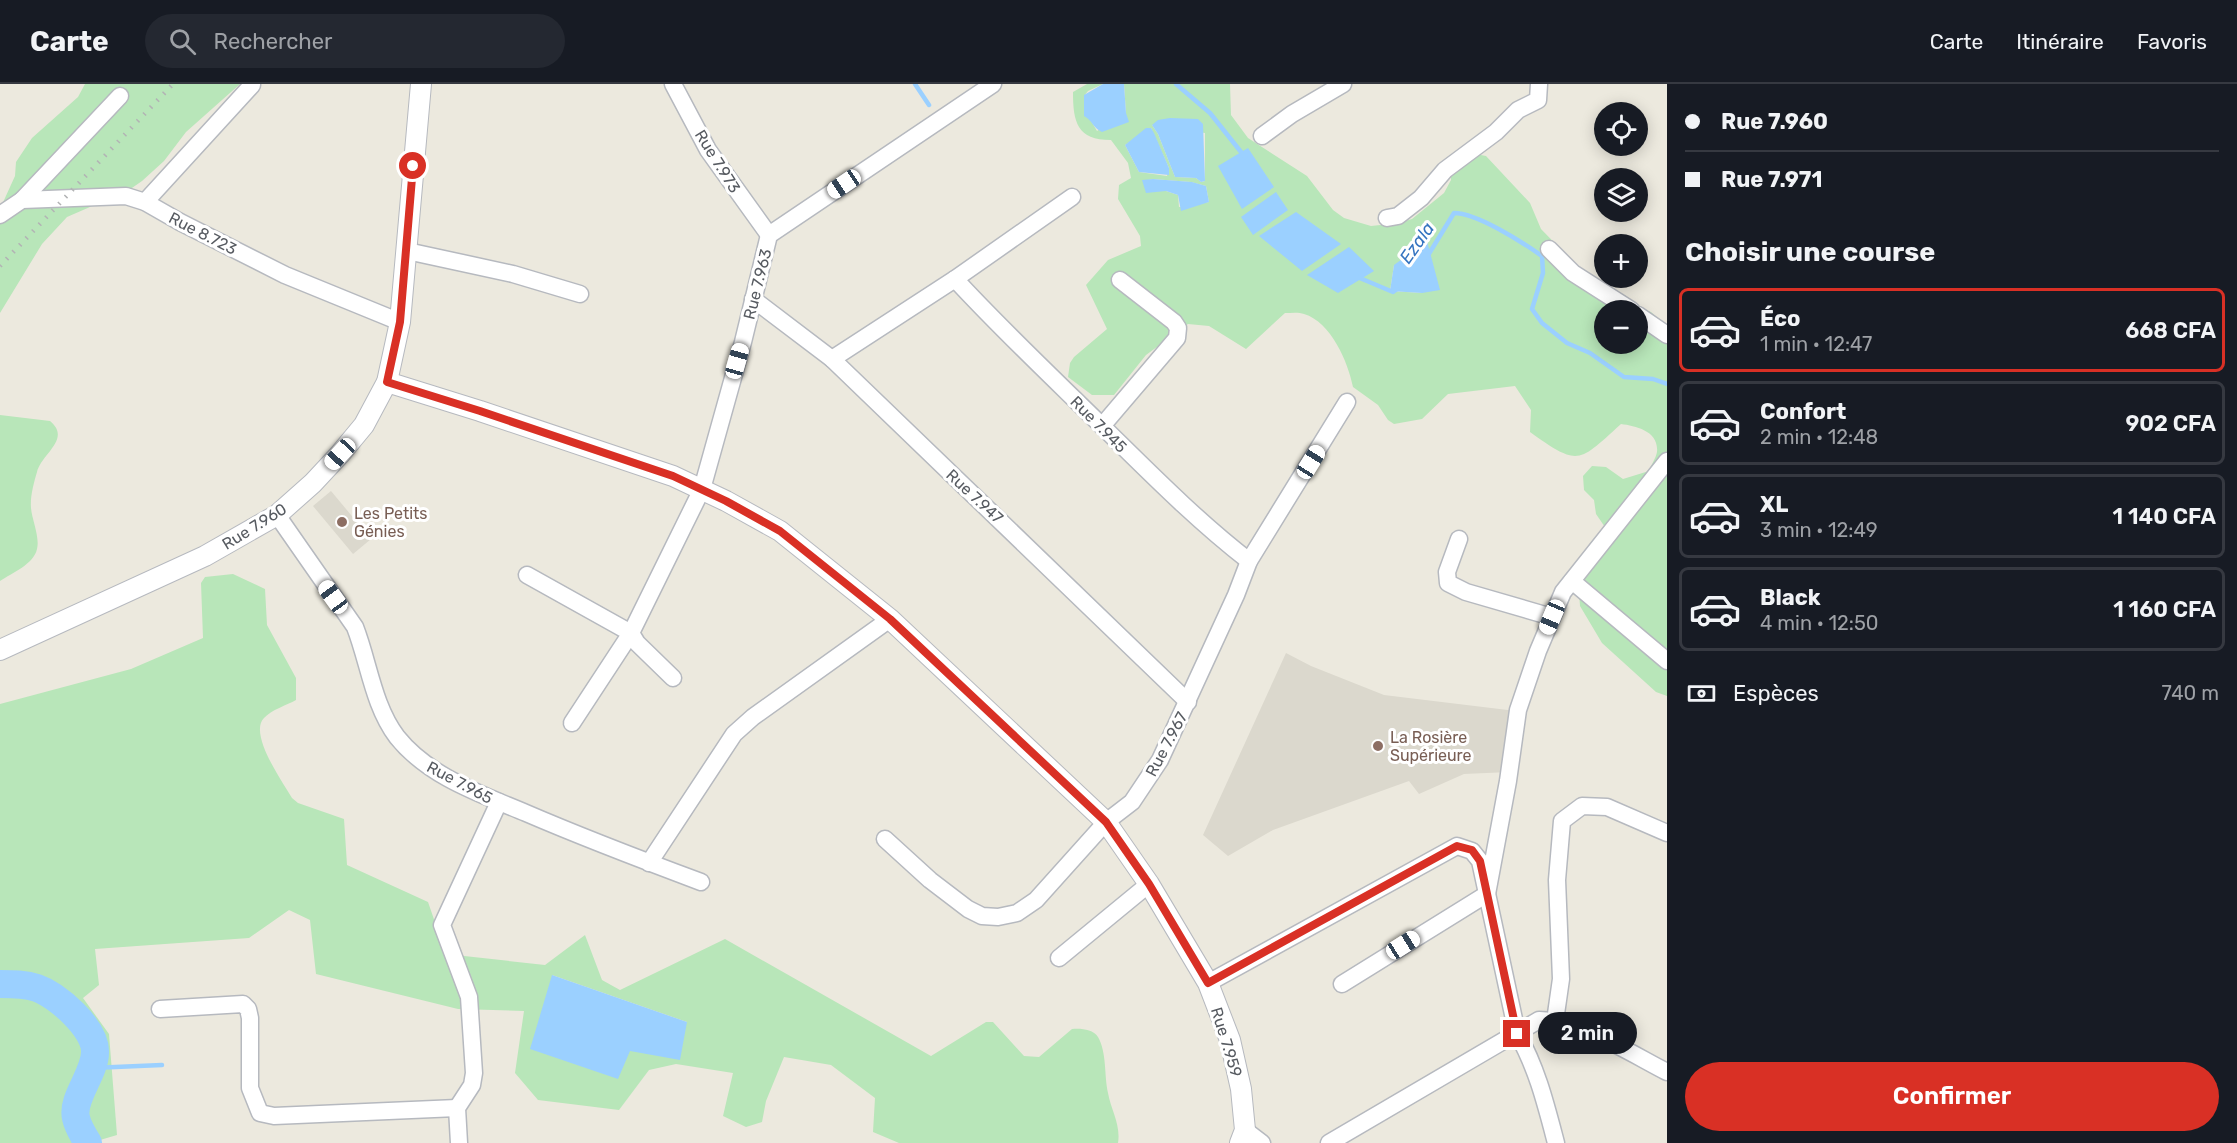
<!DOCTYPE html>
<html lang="fr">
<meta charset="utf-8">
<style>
body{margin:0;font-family:Rubik,sans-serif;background:#242831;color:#f1f3f6;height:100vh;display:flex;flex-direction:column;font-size:22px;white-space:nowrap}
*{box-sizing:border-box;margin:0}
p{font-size:20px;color:#9ea1a6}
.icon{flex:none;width:33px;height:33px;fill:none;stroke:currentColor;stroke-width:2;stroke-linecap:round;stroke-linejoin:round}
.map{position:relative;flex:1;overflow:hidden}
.drawer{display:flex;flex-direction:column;background:#171b24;width:570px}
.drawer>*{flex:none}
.top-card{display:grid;align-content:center;height:132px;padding:0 18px;background:#171b24}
.buttons{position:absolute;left:1594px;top:18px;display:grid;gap:12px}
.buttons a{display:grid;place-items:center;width:54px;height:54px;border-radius:50%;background:#171b24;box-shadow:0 3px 15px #0003;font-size:30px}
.end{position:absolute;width:27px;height:27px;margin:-14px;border:8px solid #d93025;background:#fff;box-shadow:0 0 0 3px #fff}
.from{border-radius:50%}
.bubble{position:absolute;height:42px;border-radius:21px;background:#171b24;box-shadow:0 3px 15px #0003;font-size:20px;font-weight:600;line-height:42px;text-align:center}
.car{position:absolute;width:18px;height:36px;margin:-18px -9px;border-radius:8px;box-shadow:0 0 4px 2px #0007;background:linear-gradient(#fff 24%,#345 0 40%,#fff 0 76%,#345 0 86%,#fff 0)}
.top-card b{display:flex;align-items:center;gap:21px;height:57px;font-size:22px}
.top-card b+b{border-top:2px solid #363941}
.top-card i{width:15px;height:15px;background:#f1f3f6}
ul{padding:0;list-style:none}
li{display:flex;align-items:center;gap:18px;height:84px;margin:0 12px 9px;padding:0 6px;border:3px solid #363941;border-radius:9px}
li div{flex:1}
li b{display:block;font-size:22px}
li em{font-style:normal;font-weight:600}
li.selected{border-color:#d93025}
li>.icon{width:54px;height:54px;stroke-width:1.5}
h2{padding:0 18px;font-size:27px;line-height:72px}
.pay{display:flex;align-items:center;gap:15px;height:66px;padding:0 18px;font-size:22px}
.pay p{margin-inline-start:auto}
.primary-button{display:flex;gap:12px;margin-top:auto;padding:12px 18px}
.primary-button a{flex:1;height:69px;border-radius:36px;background:#d93025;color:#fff;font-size:24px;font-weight:600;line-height:69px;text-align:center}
header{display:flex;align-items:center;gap:36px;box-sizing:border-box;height:84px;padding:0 30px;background:#171b24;border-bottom:2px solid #363941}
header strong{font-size:28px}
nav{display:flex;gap:33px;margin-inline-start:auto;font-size:21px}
.search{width:420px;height:54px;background:#242831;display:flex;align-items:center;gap:15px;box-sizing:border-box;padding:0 21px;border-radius:33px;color:#9ea1a6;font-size:22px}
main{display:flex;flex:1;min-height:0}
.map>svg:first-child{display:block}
.education{fill:#dbd8cd}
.green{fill:#b8e6b9;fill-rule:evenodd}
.water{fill:#9bd0ff}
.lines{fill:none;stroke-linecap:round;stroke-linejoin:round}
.stream{stroke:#9bd0ff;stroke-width:4.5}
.river{stroke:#9bd0ff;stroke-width:28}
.minor-casing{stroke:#b6b9bf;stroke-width:19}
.tertiary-casing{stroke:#b6b9bf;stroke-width:22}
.minor{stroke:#fff;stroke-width:16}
.tertiary{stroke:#fff;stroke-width:20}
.rail{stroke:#b2b3b4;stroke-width:4.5;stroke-dasharray:1.5 8;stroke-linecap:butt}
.route{stroke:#d93025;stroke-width:8}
.education-dot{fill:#8d6e63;stroke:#fff;stroke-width:2}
.labels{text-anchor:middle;stroke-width:6;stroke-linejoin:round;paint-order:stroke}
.street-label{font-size:16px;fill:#575b61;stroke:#fff}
.education-label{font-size:16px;fill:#785e54;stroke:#fff;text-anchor:start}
.water-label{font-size:18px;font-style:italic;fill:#3574c0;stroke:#fff}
</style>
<header>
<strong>Carte</strong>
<div class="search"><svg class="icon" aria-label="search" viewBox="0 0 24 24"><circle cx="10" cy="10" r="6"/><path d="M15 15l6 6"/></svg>Rechercher</div>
<nav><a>Carte</a><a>Itinéraire</a><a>Favoris</a></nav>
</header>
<main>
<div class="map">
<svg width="1667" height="1059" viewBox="0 0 1667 1059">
<rect width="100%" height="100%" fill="#ece9de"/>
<!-- education -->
<g class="education">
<polygon points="331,407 371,455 353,470 313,422"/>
<polygon points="1286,569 1311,582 1384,611 1516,627 1509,688 1464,690 1419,710 1409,697 1273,746 1228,772 1203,751"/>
</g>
<!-- green -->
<g class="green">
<polygon points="85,0 240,0 186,48 164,77 142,97 129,106 67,133 42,160 0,229 0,125 15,92 16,78 32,54 78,13"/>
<path d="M1087,0H1103L1088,7L1084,12V31L1090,35L1097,47L1126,29L1124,0H1230L1231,31L1248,54L1307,92L1333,126L1344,134L1371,142L1399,139L1412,135L1444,109L1451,96V71L1465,68L1486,72L1530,119L1541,145L1581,186L1618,215L1651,228L1667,243V612L1656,608L1602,559L1580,522L1579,508L1588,465L1607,446L1596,430L1594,416L1584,406L1583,392L1592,382L1606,383L1623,395L1649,387C1651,381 1656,374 1657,368C1659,347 1636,342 1621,340C1578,379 1579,383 1530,348L1531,326L1515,302L1448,310L1422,335L1394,340L1388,336L1378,321L1353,303C1348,278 1331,238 1304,230C1299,228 1291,229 1285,229L1246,265L1209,242L1188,240L1146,271L1114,311H1092L1068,293L1070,279L1074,273L1107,245L1086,201L1108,176L1141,162L1140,152L1118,115L1119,101L1131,94L1128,79L1111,56C1077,56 1073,38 1073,8ZM1152,41L1205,49V97L1201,98L1196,94L1175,93L1158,50ZM1151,44L1169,84L1167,92L1139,88L1125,61ZM1153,95L1191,98L1206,102L1209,118L1179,123L1178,111L1166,107L1148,96ZM1394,181L1422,209L1390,207ZM1605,226H1638V260H1605Z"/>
<path d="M0,331L50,337C72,355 41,370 37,388C34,398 30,413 31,424C32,436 40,453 37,465C34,480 12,489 0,497Z"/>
<path d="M233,490L265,505L267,541L296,594V616C287,621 271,626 264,634C248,650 284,700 292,714L298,719L344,735L347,781L428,818L446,870L545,881L585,851L602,896L620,906L725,855L931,972L986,938H993L1024,972L1039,973L1072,945C1080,944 1093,945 1098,953C1107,969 1104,991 1108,1009C1111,1026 1121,1041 1118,1059H899L873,1048L875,1014L831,981L784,973L766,1017L762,1038L746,1043L723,1032L733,989L676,980L649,986L619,1026L538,1016L515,989L524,927L458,925L316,890L310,836L289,826L249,854L95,865L99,901L83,914L109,950L117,1051L90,1059H0V620L131,585L203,554L201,499L205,493ZM552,891L687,938L629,967Z"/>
</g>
<!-- water -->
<g class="water">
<path d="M1103,0H1124L1126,29L1129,38L1102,48C1094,45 1092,36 1084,32V11Z"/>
<polygon points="1170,34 1198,35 1203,40 1205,97 1201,98 1196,94 1175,93 1158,50 1152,41 1158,36"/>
<polygon points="1146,44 1151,44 1154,49 1169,84 1169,91 1139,88 1125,61"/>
<polygon points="1248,64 1274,103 1242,125 1218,82"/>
<polygon points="1153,95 1192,98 1206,102 1209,118 1181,127 1178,111 1166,107 1146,109 1142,96"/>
<polygon points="1276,108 1288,126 1253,151 1241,133"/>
<polygon points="1296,128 1341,160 1302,187 1259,152"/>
<polygon points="1427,157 1440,206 1422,209 1390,207 1394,181"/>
<polygon points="1349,163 1374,187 1338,209 1307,191"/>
<polygon points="552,891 687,938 680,976 630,967 618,995 530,965"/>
</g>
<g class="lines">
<!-- stream -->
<g class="stream">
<polyline points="915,0 929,21"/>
<polyline points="1176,0 1210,29 1245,73"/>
<path d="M1427,173L1454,129C1477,129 1522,158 1542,172L1543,189L1532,225L1542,239L1567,259L1590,269L1624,293L1653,295L1667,300"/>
<polyline points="1355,192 1393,208 1397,205"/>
<polyline points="92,984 162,981"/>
</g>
<!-- river -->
<path class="river" d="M0,900C13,900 25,900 37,904C57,911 95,944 95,967C96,989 71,1014 76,1034C78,1043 83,1051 88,1059"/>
<defs>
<g id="minor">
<polyline points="673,0 708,66 769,151"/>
<polyline points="1262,52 1292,30 1343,0"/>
<polyline points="22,116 120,12"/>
<polyline points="145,118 252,1"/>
<polyline points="0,131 22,116 126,112 145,118 180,138 285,191 400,238"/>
<polyline points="1387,134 1398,132 1421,114 1445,86 1496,48 1518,26 1538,16 1539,0"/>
<polyline points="1549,165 1573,189 1631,226"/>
<polyline points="407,167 513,190 580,210"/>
<path d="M955,195C1002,246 1052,293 1101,341C1149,388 1196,436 1249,477"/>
<polyline points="753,215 832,275 1188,618"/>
<polyline points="1638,231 1667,251"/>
<polyline points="832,275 955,195 1072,113"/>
<polyline points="1102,342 1177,254 1178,244 1174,238 1120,196"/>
<path d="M277,431L355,543C369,579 373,621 397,653C429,693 481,710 526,729C584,754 642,776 701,798"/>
<polyline points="1459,455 1447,488 1448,499 1466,508 1552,533"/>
<polyline points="527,491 631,549 572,639"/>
<polyline points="1572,497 1667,577"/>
<polyline points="673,594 637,559 631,549 702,405 743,258 769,151 993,0"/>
<polyline points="885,755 930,796 968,825 982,832 998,833 1017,829 1036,816 1106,738 1132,718 1160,676 1236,511 1249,477 1347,318"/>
<polyline points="649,779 734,650 753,633 890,535"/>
<polyline points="1059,874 1149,800"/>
<path d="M1208,899L1457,762L1472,767L1480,777L1517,949C1537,984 1546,1021 1556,1059"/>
<polyline points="1342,900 1487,810 1508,697 1518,626 1538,567 1563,508 1667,377"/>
<polyline points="160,925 243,920 248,925 250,934 250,1004 260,1029 274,1032 457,1024"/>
<polyline points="1555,937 1561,895 1557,796 1562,737 1582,722 1607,723 1667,749"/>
<polyline points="1245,1046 1262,1059"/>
<polyline points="459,1059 457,1024 472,1001 474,989 469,913 442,841 499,718"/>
<path d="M1329,1059L1539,936C1581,937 1630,969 1667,988"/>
</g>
<g id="tertiary">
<polyline points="387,298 480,327 673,392 726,417 780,447 890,535 1106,738 1149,800 1208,899 1230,956 1241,1005 1245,1046 1240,1059"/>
<polyline points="0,566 205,472 277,431 313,399 340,370 364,341 387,298 400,238 421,0"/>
</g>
</defs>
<!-- minor casing -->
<use href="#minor" class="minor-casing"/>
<!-- tertiary casing -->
<use href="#tertiary" class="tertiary-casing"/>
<!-- minor -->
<use href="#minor" class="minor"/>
<!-- tertiary -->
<use href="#tertiary" class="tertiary"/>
<!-- rail -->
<polyline class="rail" points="0,182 173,0"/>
</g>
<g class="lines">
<!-- route -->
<polyline class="route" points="413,82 400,238 387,298 480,327 673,392 726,417 780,447 890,535 1106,738 1149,800 1208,899 1457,762 1472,766 1480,777 1517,950"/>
</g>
<!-- markers -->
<g class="education-dot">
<circle cx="342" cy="438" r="6"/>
<circle cx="1378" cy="662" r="6"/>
</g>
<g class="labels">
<!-- street labels -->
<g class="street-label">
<text transform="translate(718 77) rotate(58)" y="6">Rue 7.973</text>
<text transform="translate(203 149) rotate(27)" y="6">Rue 8.723</text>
<text transform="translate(757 200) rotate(-76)" y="6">Rue 7.963</text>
<text transform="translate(1099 340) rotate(45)" y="6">Rue 7.945</text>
<text transform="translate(975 412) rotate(43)" y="6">Rue 7.947</text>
<text transform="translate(254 442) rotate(-32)" y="6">Rue 7.960</text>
<text transform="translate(1166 660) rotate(-62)" y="6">Rue 7.967</text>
<text transform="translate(460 698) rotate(28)" y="6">Rue 7.965</text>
<text transform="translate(1227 958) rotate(73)" y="6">Rue 7.959</text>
</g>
<!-- education labels -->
<g class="education-label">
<text x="354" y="435">Les Petits<tspan x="354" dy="18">Génies</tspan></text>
<text x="1390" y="659">La Rosière<tspan x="1390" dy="18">Supérieure</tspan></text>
</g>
<!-- water labels -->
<g class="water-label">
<text transform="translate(1417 159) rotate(-55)" y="6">Ezala</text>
</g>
</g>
</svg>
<div class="buttons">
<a><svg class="icon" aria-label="locate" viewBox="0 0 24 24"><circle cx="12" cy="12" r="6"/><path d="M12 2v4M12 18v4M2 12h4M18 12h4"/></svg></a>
<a><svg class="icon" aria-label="layers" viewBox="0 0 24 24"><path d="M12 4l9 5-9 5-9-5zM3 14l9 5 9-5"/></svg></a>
<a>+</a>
<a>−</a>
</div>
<i class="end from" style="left:413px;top:82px"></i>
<i class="end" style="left:1517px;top:950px"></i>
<div class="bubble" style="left:1538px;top:928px;width:99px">2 min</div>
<i class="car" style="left:844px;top:100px;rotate:236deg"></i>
<i class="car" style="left:737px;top:277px;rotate:16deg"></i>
<i class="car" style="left:340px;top:370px;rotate:223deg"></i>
<i class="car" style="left:1311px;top:378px;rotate:32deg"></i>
<i class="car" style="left:333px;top:513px;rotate:324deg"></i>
<i class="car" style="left:1552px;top:533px;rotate:203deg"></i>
<i class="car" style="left:1403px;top:861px;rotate:58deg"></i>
</div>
<section class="drawer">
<div class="top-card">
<b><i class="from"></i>Rue 7.960</b>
<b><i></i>Rue 7.971</b>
</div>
<h2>Choisir une course</h2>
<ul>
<li class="selected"><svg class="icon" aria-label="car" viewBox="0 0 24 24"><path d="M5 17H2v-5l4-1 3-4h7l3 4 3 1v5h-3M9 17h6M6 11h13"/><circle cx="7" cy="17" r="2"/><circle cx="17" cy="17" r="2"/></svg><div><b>Éco</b><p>1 min · 12:47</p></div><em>668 CFA</em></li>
<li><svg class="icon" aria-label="car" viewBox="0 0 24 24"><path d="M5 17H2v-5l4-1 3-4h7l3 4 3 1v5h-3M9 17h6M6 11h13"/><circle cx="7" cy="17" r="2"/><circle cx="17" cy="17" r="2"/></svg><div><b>Confort</b><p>2 min · 12:48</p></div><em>902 CFA</em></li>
<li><svg class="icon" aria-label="car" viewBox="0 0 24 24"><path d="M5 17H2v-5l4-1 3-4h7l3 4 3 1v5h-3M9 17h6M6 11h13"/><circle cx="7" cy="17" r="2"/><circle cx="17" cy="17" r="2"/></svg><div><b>XL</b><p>3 min · 12:49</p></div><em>1 140 CFA</em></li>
<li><svg class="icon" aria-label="car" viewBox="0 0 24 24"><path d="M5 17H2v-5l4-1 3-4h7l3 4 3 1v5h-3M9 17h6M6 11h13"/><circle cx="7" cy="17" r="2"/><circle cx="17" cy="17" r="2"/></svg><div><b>Black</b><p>4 min · 12:50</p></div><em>1 160 CFA</em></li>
</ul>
<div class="pay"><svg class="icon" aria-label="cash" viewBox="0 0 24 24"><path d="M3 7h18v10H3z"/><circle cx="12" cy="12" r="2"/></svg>Espèces<p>740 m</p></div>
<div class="primary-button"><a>Confirmer</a></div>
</section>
</main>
